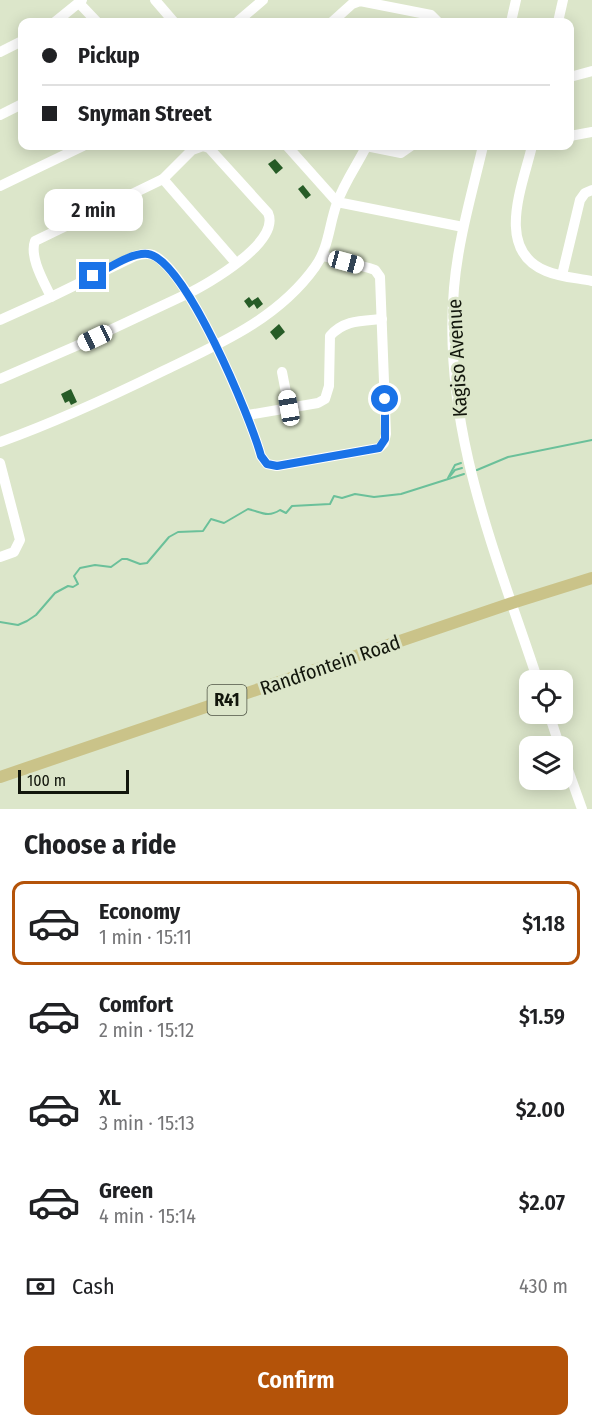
<!DOCTYPE html>
<meta charset="utf-8">
<style>
body{margin:0;font-family:"Fira Sans Condensed",sans-serif;background:#f6f6f6;color:#202124;height:100vh;display:flex;flex-direction:column;font-size:22px;white-space:nowrap}
*{box-sizing:border-box;margin:0}
p{font-size:20px;color:#757577}
.icon{flex:none;width:33px;height:33px;fill:none;stroke:currentColor;stroke-width:2;stroke-linecap:round;stroke-linejoin:round}
.map{position:relative;height:809px;overflow:hidden}
.panel{display:flex;flex-direction:column;background:#fff;flex:1}
.panel>*{flex:none}
.banner{position:absolute;left:18px;top:18px;width:556px;height:132px;border-radius:12px;box-shadow:0 3px 15px #0003;display:grid;align-content:center;height:132px;padding:0 24px;background:#fff}
.fabs{position:absolute;left:519px;top:670px;display:grid;gap:12px}
.fabs a{display:grid;place-items:center;width:54px;height:54px;border-radius:12px;background:#fff;box-shadow:0 3px 15px #0003;font-size:30px}
.scale{position:absolute;left:18px;bottom:15px;width:111px;box-sizing:border-box;padding-left:6px;border:3px solid #12160c;border-top:0;font-size:16px;line-height:21px;white-space:nowrap;color:#12160c;-webkit-text-stroke:4px #dce6ca;paint-order:stroke}
.end{position:absolute;width:27px;height:27px;margin:-14px;border:8px solid #1a73e8;background:#fff;box-shadow:0 0 0 3px #fff}
.from{border-radius:50%}
.bubble{position:absolute;height:42px;border-radius:12px;background:#fff;box-shadow:0 3px 15px #0003;font-size:20px;font-weight:600;line-height:42px;text-align:center}
.car{position:absolute;width:18px;height:36px;margin:-18px -9px;border-radius:8px;box-shadow:0 0 4px 2px #0007;background:linear-gradient(#fff 24%,#345 0 40%,#fff 0 76%,#345 0 86%,#fff 0)}
.banner b{display:flex;align-items:center;gap:21px;height:57px;font-size:22px}
.banner b+b{border-top:2px solid #e0e0e0}
.banner i{width:15px;height:15px;background:#202124}
ul{padding:0;list-style:none}
li{display:flex;align-items:center;gap:18px;height:84px;margin:0 12px 9px;padding:0 12px;border:3px solid transparent;border-radius:12px}
li div{flex:1}
li b{display:block;font-size:22px}
li em{font-style:normal;font-weight:600}
li.on{border-color:#b45309}
li>.icon{width:54px;height:54px;stroke-width:1.5}
h2{padding:0 24px;font-size:27px;line-height:72px}
.pay{display:flex;align-items:center;gap:15px;height:66px;padding:0 24px;font-size:22px}
.pay p{margin-inline-start:auto}
.primary-button{display:flex;gap:12px;margin-top:auto;padding:12px 24px}
.primary-button a{flex:1;height:69px;border-radius:12px;background:#b45309;color:#fff;font-size:24px;font-weight:600;line-height:69px;text-align:center}
.map>svg:first-child{display:block}
.lines{fill:none;stroke-linecap:round;stroke-linejoin:round}
.stream{stroke:#6bc09a;stroke-width:2}
.building{fill:#275c27}
.minor{stroke:#fff;stroke-width:10}
.major{stroke:#cac389;stroke-width:12}
.route{stroke:#1a73e8;stroke-width:8}
.labels{text-anchor:middle;stroke-width:6;stroke-linejoin:round;paint-order:stroke}
.shield{fill:#dce6ca;stroke:#4f5445;stroke-width:1.5}
.shield-label{font-size:18px;font-weight:bold;fill:#12160c}
.street-label{font-size:20px;fill:#12160c;stroke:#dce6ca}
</style>
<div class="map">
<svg width="592" height="809" viewBox="0 0 592 809">
<rect width="100%" height="100%" fill="#dce6ca"/>
<g class="lines">
<!-- stream -->
<g class="stream">
<polyline points="477,470 508,457 592,440"/>
<polyline points="450,476 455,470 462,468"/>
<polyline points="448,478 455,465 461,463"/>
<path d="M0,622L18,625L27,621L36,615L55,593L68,586L73,587L78,584L74,576L80,568L95,565L111,567L122,559H127L140,564L147,563L169,537L178,532L203,531L211,519L224,523L248,509C261,512 268,518 280,510L286,513L292,506L330,504L334,496L342,498L355,494L374,497L401,494L464,474"/>
</g>
</g>
<!-- building -->
<g class="building">
<polygon points="275,159 283,168 276,174 268,164"/>
<polygon points="303,185 311,195 306,199 298,189"/>
<polygon points="249,297 252,301 258,297 263,304 257,309 254,304 249,308 244,301"/>
<polygon points="279,324 285,332 276,340 270,332"/>
<polygon points="71,389 77,402 71,405 69,401 65,403 61,394"/>
</g>
<g class="lines">
<!-- minor -->
<g class="minor">
<polyline points="155,0 174,22"/>
<polyline points="79,3 97,22"/>
<polyline points="55,22 82,0"/>
<polyline points="237,22 263,0"/>
<polyline points="332,22 352,4 360,1 431,15 438,22"/>
<polyline points="511,22 516,0"/>
<polyline points="558,22 563,0"/>
<polyline points="0,52 22,41"/>
<polyline points="570,77 592,71"/>
<polyline points="0,115 22,104"/>
<polyline points="570,136 592,132"/>
<polyline points="287,146 337,202 463,227"/>
<polyline points="366,146 401,153 411,146"/>
<path d="M483,146C472,193 458,240 454,288C442,428 495,551 538,681"/>
<path d="M532,146C523,185 494,250 546,271C560,277 577,278 592,281"/>
<polyline points="163,179 236,263"/>
<polyline points="0,186 83,146"/>
<polyline points="562,275 580,200 585,193 592,190"/>
<polyline points="0,320 51,297"/>
<polyline points="282,372 289,408"/>
<path d="M0,379L76,346L187,294C208,284 281,242 268,213L209,148L203,146L192,150L163,179L35,241C29,257 44,282 51,297L135,256C141,254 147,253 153,255C189,271 250,416 261,456L267,464L277,466L379,448L384,443L386,434L380,277L375,270L369,268L323,256"/>
<path d="M248,415L318,403L325,399L329,386L330,336C344,320 361,321 382,319"/>
<path d="M0,442C56,422 110,397 163,371C219,344 278,319 315,267C329,248 329,224 337,203C344,183 357,165 366,147"/>
<polyline points="0,463 20,540 14,552 0,557"/>
<polyline points="549,714 560,747"/>
<polyline points="562,753 582,809"/>
</g>
<!-- major -->
<polyline class="major" points="0,777 512,603 592,578"/>
</g>
<g class="lines">
<!-- route -->
<path class="route" d="M93,276C108,269 131,252 148,254C185,259 251,419 261,456L267,464L277,466L379,448L385,439V399"/>
</g>
<g class="labels">
<!-- shield labels -->
<rect class="shield" x="207.5" y="685" width="39" height="30" rx="4.5"/>
<g class="shield-label">
<text x="227" y="706">R41</text>
</g>
<!-- street labels -->
<g class="street-label">
<text transform="translate(457 358) rotate(-93)" y="7">Kagiso Avenue</text>
<text transform="translate(330 665) rotate(-19)" y="7">Randfontein Road</text>
</g>
</g>
</svg>
<div class="fabs">
<a><svg class="icon" aria-label="locate" viewBox="0 0 24 24"><circle cx="12" cy="12" r="6"/><path d="M12 2v4M12 18v4M2 12h4M18 12h4"/></svg></a>
<a><svg class="icon" aria-label="layers" viewBox="0 0 24 24"><path d="M12 4l9 5-9 5-9-5zM3 14l9 5 9-5"/></svg></a>
</div>
<div class="scale">100 m</div>
<i class="end from" style="left:385px;top:399px"></i>
<i class="end" style="left:93px;top:276px"></i>
<div class="bubble" style="left:44px;top:189px;width:99px">2 min</div>
<i class="car" style="left:346px;top:262px;rotate:105deg"></i>
<i class="car" style="left:95px;top:338px;rotate:245deg"></i>
<i class="car" style="left:289px;top:408px;rotate:350deg"></i>
<div class="banner">
<b><i class="from"></i>Pickup</b>
<b><i></i>Snyman Street</b>
</div>
</div>
<section class="panel">
<h2>Choose a ride</h2>
<ul>
<li class="on"><svg class="icon" aria-label="car" viewBox="0 0 24 24"><path d="M5 17H2v-5l4-1 3-4h7l3 4 3 1v5h-3M9 17h6M6 11h13"/><circle cx="7" cy="17" r="2"/><circle cx="17" cy="17" r="2"/></svg><div><b>Economy</b><p>1 min · 15:11</p></div><em>$1.18</em></li>
<li><svg class="icon" aria-label="car" viewBox="0 0 24 24"><path d="M5 17H2v-5l4-1 3-4h7l3 4 3 1v5h-3M9 17h6M6 11h13"/><circle cx="7" cy="17" r="2"/><circle cx="17" cy="17" r="2"/></svg><div><b>Comfort</b><p>2 min · 15:12</p></div><em>$1.59</em></li>
<li><svg class="icon" aria-label="car" viewBox="0 0 24 24"><path d="M5 17H2v-5l4-1 3-4h7l3 4 3 1v5h-3M9 17h6M6 11h13"/><circle cx="7" cy="17" r="2"/><circle cx="17" cy="17" r="2"/></svg><div><b>XL</b><p>3 min · 15:13</p></div><em>$2.00</em></li>
<li><svg class="icon" aria-label="car" viewBox="0 0 24 24"><path d="M5 17H2v-5l4-1 3-4h7l3 4 3 1v5h-3M9 17h6M6 11h13"/><circle cx="7" cy="17" r="2"/><circle cx="17" cy="17" r="2"/></svg><div><b>Green</b><p>4 min · 15:14</p></div><em>$2.07</em></li>
</ul>
<div class="pay"><svg class="icon" aria-label="cash" viewBox="0 0 24 24"><path d="M3 7h18v10H3z"/><circle cx="12" cy="12" r="2"/></svg>Cash<p>430 m</p></div>
<div class="primary-button"><a>Confirm</a></div>
</section>
